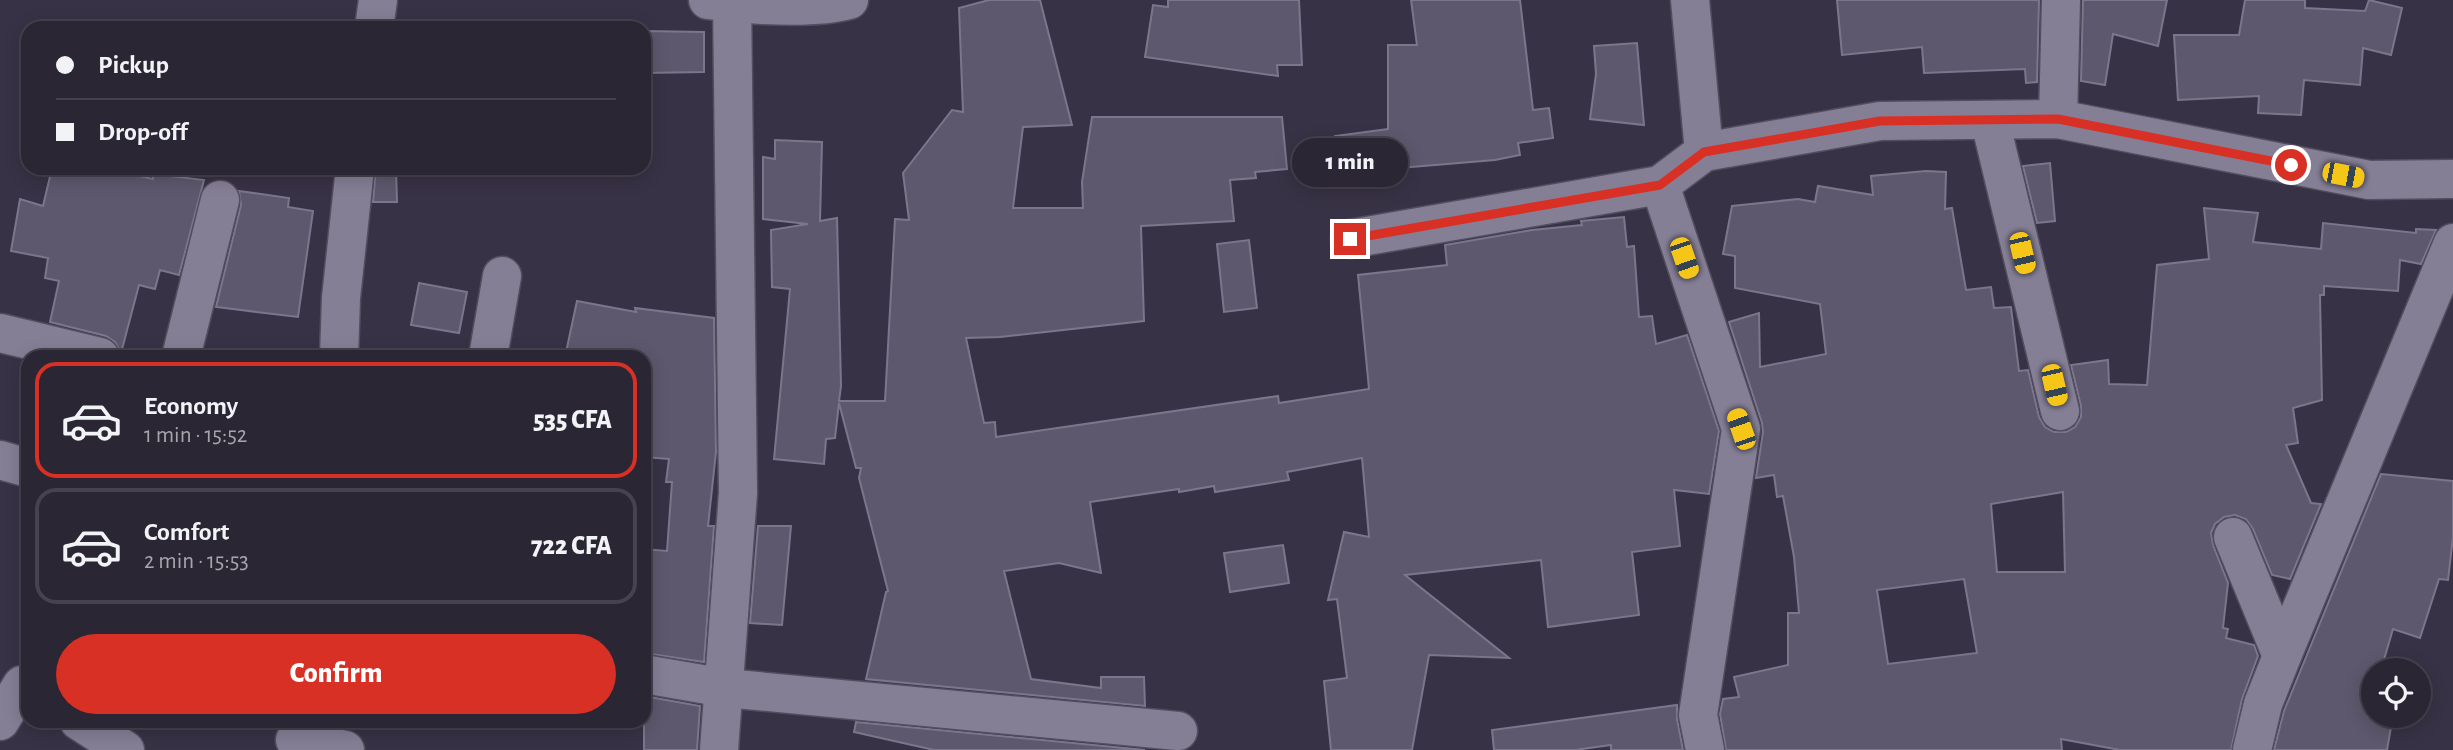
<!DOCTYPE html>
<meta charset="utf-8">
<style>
body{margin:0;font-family:"Alegreya Sans",sans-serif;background:#363240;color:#f1f3f6;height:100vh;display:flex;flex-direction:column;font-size:26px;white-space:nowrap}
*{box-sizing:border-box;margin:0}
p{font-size:23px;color:#a5a5ac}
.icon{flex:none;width:38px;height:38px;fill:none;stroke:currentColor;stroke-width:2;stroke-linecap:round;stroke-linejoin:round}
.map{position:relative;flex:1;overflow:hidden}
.sheet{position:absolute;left:21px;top:350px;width:630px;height:378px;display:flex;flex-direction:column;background:#2a2634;border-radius:21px;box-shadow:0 4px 18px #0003,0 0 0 2px #46434f}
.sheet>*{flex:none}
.hud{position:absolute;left:21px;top:21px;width:630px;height:154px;border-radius:21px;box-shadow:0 4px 18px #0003,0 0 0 2px #46434f;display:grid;align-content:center;height:154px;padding:0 35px;background:#2a2634}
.fabs{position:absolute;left:2361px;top:658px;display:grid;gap:14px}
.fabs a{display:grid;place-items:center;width:70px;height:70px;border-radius:50%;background:#2a2634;box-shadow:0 4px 18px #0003,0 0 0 2px #46434f;font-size:35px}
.end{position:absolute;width:32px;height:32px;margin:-16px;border:9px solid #d93025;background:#fff;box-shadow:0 0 0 4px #fff}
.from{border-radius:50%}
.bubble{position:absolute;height:49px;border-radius:24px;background:#2a2634;box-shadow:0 4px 18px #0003,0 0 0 2px #46434f;font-size:23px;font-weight:800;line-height:49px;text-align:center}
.car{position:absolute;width:21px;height:42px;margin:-21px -10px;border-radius:9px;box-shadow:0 0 5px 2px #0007;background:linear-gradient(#f5c518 24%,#345 0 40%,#f5c518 0 76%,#345 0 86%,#f5c518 0)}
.hud b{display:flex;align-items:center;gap:24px;height:66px;font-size:26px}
.hud b+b{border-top:2px solid #46434f}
.hud i{width:18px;height:18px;background:#f1f3f6}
ul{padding:12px 0 0;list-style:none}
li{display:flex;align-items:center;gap:21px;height:116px;margin:0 14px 10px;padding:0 21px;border:4px solid #46434f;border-radius:21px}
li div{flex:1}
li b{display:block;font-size:26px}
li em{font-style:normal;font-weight:800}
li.on{border-color:#d93025}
li>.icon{width:63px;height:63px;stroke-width:1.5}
.cta{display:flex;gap:14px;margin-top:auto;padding:14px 35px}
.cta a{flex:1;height:80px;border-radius:42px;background:#d93025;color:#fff;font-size:28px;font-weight:800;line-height:80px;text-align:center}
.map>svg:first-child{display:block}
.building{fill:#5e586e;stroke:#7c768d;stroke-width:2;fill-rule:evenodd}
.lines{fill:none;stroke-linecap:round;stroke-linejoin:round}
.minor-casing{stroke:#534e5e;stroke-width:41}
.minor{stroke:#857f96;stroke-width:38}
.route{stroke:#d93025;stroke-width:9}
</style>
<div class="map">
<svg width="2453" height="750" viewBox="0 0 2453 750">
<rect width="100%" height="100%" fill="#383246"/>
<!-- building -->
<g class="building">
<polygon points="989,0 1040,0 1072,125 1023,127 1013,208 1083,208 1082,182 1092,117 1282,117 1287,169 1255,172 1256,178 1230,180 1234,221 1141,226 1144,321 1000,337 966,338 984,423 995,422 996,437 1278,396 1279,403 1369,389 1358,275 1447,265 1445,245 1532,230 1582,225 1581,221 1624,217 1627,247 1634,246 1639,317 1652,316 1656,344 1687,335 1719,431 1709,494 1674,490 1680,546 1632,552 1639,615 1548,627 1541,560 1405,575 1509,658 1429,655 1412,750 1331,750 1324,681 1347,678 1337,599 1328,600 1344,532 1369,537 1362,458 1287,472 1289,480 1215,492 1214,486 1179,492 1179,489 1090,502 1101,573 1059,563 1004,571 1031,679 1101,688 1101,677 1144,677 1145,706 866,679 886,592 888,591 859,478 861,468 856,468 839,403 835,438 826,439 824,464 774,459 790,289 772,287 771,230 808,224 763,219 763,157 775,159 775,140 822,142 820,221 837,218 841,386 839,401 885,401 895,219 909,220 903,173 952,110 963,112 959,8"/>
<polygon points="1168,0 1299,0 1302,65 1277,65 1278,76 1145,57 1153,5 1168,7"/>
<polygon points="1411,0 1520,0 1533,110 1549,108 1553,138 1518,143 1520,155 1495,160 1364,171 1363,163 1339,166 1335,136 1388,129 1388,45 1417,45"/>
<polygon points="1837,0 2039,0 2037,82 2026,83 2025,69 1924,73 1922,47 1842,55"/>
<polygon points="2083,0 2167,0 2158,46 2113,34 2105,85 2081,81"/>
<polygon points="2245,0 2305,0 2305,8 2365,11 2369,0 2402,8 2391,55 2363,48 2360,85 2304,80 2301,115 2258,113 2259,96 2178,100 2174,35 2239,35"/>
<polygon points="645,31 704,32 704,72 644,73"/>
<polygon points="1637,43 1644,125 1590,119 1596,74 1594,46"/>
<polygon points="2050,163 2055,221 2037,223 2023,166"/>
<polygon points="52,168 102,168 153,179 153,174 204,180 179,275 160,270 155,289 139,285 121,353 115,342 106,336 50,322 59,281 45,278 48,258 11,251 20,199 43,206"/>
<polygon points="376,168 396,168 397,202 373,202"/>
<path d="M1926,171L1946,172L1945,209L1952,208L1966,290L1991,287L1994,308L2011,307L2019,371L2028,370L2039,417L2045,427L2054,432H2066L2075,427L2081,417V406L2071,365L2108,360L2109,384L2147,385L2157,265L2209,259L2204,208L2258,213L2253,242L2321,249L2323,223L2416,233V229L2436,230L2421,264L2400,260L2398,291L2324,286V295H2320L2322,400L2293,408L2298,443L2286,445L2311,503L2321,504L2290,579L2272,575L2253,529L2246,519L2235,515L2224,517L2215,524L2211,533L2213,545L2228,583L2223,628L2228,629L2226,638L2254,645L2258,656L2242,699L2231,750H2120L2061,739L2062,750H1726L1720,714L1723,699L1739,697L1734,677L1788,665V613H1799L1794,557L1783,496L1777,497L1774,475L1756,478L1763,432L1762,423L1729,322L1759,313L1760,367L1826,354L1820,304L1735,288V256L1723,254L1732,206L1798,199L1815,202L1818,186L1873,195L1871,176ZM2063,492L2065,572H1997L1991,504ZM1964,579L1977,653L1888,664L1877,590Z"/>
<polygon points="239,191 289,198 288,207 313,211 298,317 216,307 241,205"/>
<polygon points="1249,240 1257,308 1224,312 1217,244"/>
<polygon points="419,283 467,292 459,333 411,325"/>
<polygon points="577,301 636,312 635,308 714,318 716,452 708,526 714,526 704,662 644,653 644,549 667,551 672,482 666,482 669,459 644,457 644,357 565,357"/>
<polygon points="2381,474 2453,481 2453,537 2448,580 2439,579 2420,638 2393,629 2381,670 2373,670 2373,699 2368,716 2393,716 2387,750 2274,750 2284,711"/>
<polygon points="758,526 791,526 782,625 750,623"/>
<polygon points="1283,545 1289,583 1230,592 1224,553"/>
<polygon points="644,696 700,706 697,750 644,750"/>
<polygon points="1677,705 1677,719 1683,750 1611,750 1611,745 1575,750 1494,750 1492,730"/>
<polygon points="856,722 1145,750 934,750 854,732"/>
</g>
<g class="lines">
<defs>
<g id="minor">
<path d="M708,0C744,5 814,10 849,0"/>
<polyline points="1690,0 1704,152"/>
<polyline points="374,28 378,0"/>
<polyline points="2058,119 2061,0"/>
<polyline points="1990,121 2060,411"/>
<polyline points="1660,185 1741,429 1698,715 1705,750"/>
<polyline points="1350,239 1660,185 1704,152 1880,121 2058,119 2369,180 2453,179"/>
<polyline points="0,333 100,357"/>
<polyline points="181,357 220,200"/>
<polyline points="339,357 341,298 355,168"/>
<polyline points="488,357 502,276"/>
<polyline points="0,460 28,468"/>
<polyline points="2233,537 2282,656"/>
<polyline points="644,674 725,688 1178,731"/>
<polyline points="0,721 22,685"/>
<polyline points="79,721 125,750"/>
<polyline points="295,740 345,750"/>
<polyline points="719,750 738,493 732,0"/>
<polyline points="2252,750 2263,704 2282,656 2453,243"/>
</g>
</defs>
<!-- minor casing -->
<use href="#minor" class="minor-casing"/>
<!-- minor -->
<use href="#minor" class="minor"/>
</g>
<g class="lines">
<!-- route -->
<polyline class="route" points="1350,239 1660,185 1704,152 1880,121 2058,119 2291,165"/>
</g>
</svg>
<div class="fabs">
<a><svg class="icon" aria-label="locate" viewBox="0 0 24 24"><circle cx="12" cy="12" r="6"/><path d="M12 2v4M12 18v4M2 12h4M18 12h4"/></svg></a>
</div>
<i class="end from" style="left:2291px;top:165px"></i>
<i class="end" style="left:1350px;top:239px"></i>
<div class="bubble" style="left:1292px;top:138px;width:116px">1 min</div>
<i class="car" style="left:2343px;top:175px;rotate:101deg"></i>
<i class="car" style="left:2022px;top:253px;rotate:167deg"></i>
<i class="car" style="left:1684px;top:258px;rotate:161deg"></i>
<i class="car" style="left:2054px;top:385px;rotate:167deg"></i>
<i class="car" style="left:1741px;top:429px;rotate:341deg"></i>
<div class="hud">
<b><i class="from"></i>Pickup</b>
<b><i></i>Drop-off</b>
</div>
<section class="sheet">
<ul>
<li class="on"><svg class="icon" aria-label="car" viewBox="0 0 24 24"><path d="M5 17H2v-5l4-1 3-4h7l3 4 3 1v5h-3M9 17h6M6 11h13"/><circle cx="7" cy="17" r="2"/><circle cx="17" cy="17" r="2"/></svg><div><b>Economy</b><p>1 min · 15:52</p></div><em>535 CFA</em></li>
<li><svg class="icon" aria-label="car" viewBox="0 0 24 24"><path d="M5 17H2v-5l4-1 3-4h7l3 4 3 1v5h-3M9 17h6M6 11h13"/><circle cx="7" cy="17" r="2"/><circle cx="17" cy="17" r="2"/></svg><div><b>Comfort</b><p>2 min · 15:53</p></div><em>722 CFA</em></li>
</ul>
<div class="cta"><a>Confirm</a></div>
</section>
</div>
